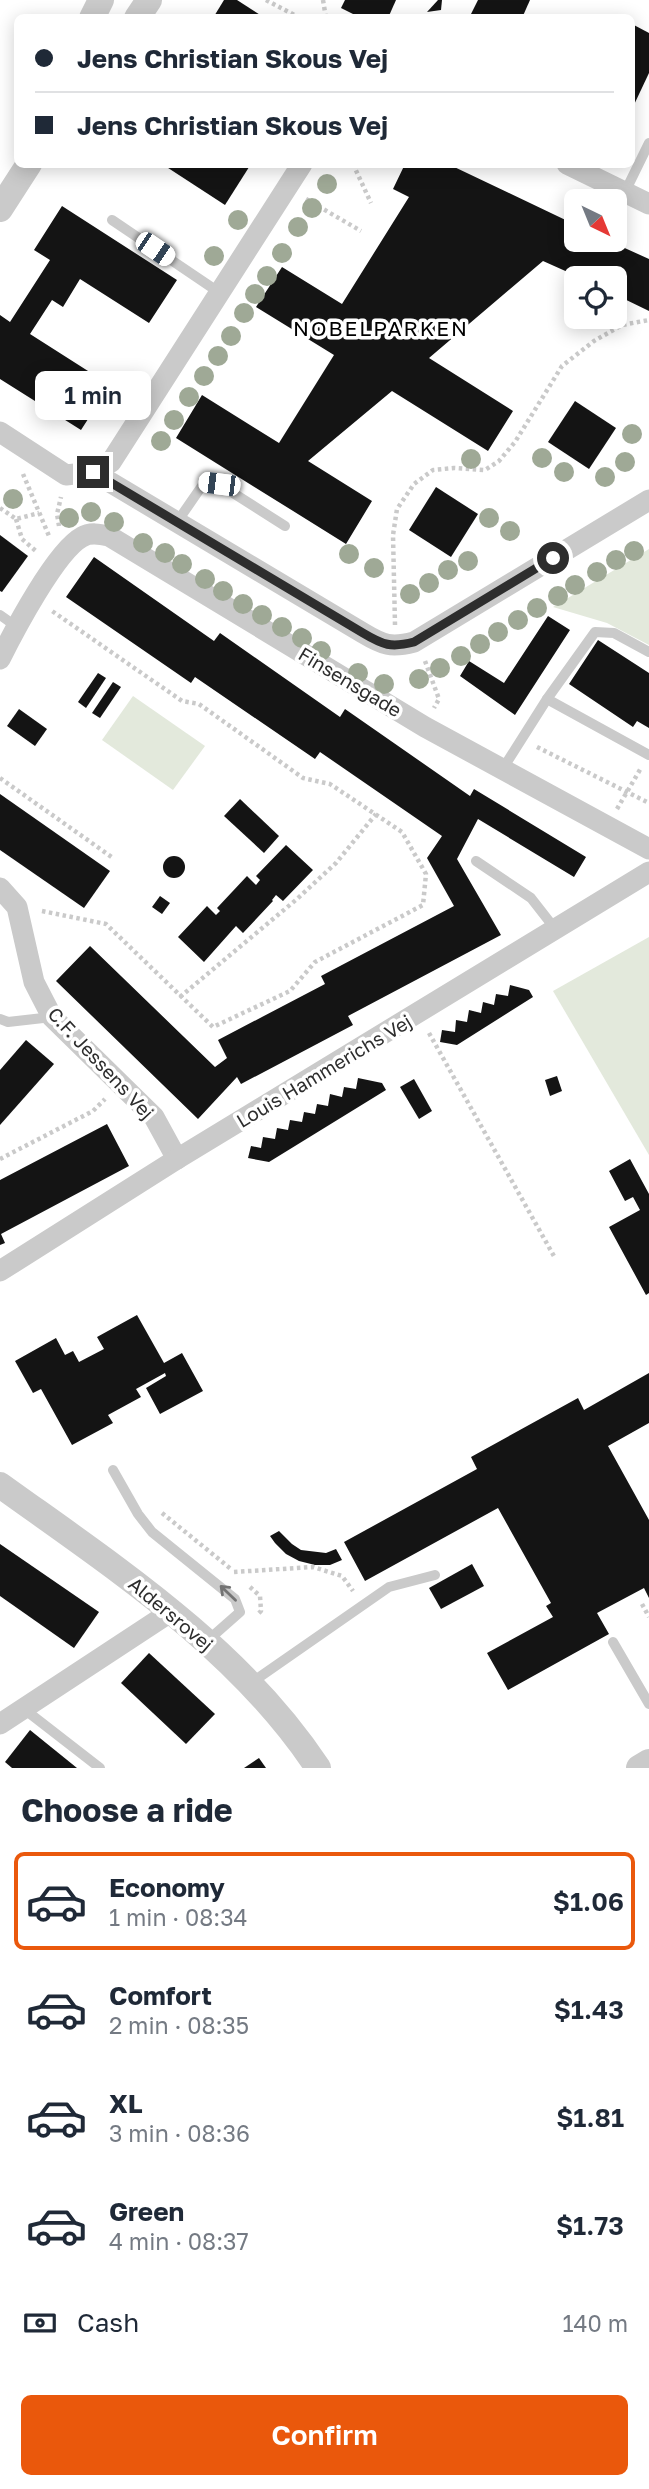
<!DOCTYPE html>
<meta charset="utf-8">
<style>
body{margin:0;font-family:"Golos Text",sans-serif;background:#f6f6f7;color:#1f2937;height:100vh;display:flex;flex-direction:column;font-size:26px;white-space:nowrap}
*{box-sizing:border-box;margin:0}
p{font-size:23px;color:#747a83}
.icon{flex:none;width:38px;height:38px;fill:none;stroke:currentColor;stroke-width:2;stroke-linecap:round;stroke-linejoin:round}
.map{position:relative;height:1768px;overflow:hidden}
.panel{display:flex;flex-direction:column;background:#fff;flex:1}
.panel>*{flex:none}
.banner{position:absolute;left:14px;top:14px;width:621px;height:154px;border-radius:10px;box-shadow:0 4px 18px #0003;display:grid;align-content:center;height:154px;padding:0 21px;background:#fff}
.needle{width:46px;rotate:137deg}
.controls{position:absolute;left:564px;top:189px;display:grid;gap:14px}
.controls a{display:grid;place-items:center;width:63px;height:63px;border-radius:10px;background:#fff;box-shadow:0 4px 18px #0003;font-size:35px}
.end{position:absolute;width:32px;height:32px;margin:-16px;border:9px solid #2d2d2d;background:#fff;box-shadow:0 0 0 4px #fff}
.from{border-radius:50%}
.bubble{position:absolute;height:49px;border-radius:10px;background:#fff;box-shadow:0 4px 18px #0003;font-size:23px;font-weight:600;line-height:49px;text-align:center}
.car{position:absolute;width:21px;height:42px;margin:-21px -10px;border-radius:9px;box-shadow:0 0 5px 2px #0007;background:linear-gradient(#fff 24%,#345 0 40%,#fff 0 76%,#345 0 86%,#fff 0)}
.banner b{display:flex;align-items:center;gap:24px;height:66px;font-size:26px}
.banner b+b{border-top:2px solid #e0e1e3}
.banner i{width:18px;height:18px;background:#1f2937}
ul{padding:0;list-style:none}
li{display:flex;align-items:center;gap:21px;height:98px;margin:0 14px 10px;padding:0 7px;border:4px solid transparent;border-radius:10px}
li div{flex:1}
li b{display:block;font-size:26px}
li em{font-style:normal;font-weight:600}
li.active{border-color:#ea580c}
li>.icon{width:63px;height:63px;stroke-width:1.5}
h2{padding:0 21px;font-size:32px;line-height:84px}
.pay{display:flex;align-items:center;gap:18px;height:77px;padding:0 21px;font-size:26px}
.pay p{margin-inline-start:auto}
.action{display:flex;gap:14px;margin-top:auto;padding:14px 21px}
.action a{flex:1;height:80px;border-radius:10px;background:#ea580c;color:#fff;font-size:28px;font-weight:600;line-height:80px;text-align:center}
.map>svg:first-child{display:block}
.green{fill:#e3e9dc}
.building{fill:#141414}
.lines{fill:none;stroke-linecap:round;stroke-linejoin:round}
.path{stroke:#cacaca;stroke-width:4.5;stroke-dasharray:3.5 3.5;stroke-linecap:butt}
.service{stroke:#cacaca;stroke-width:10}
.minor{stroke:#cacaca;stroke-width:21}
.tertiary{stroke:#cacaca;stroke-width:26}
.tree{fill:#9fa996}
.oneway{stroke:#747474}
.route{stroke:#2d2d2d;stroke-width:9}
.labels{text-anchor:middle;stroke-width:7;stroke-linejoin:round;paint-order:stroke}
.street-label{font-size:19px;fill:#2d2d2d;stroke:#fff}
.neighbourhood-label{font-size:21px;letter-spacing:2px;fill:#000;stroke:#fff}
</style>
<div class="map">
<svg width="649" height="1768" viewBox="0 0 649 1768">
<rect width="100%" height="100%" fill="#fff"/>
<!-- green -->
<g class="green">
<polygon points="649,549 649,645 607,623 553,607"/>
<polygon points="133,696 205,746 173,790 102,740"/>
<polygon points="649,937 649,1155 553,991"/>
</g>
<!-- building -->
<g class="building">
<polygon points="224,0 237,0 265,18 213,18"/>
<polygon points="345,0 396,0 388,18 361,18 341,8"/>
<polygon points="438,0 442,0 441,10 427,12"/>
<polygon points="478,0 530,0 522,18 469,18"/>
<polygon points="632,24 649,33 649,73 632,109"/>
<polygon points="162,164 251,164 225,205"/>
<polygon points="405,164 448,164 576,225 576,240 607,240 649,259 649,311 614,294 614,278 581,278 543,261 429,358 513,411 488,451 392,391 308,461 372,501 346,544 176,438 202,395 279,443 334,355 256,307 282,267 342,304 409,197 393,189"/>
<polygon points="62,206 177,280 149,323 80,279 63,307 52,300 30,334 110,385 81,430 0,379 0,315 10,322 50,260 34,250"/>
<polygon points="575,401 616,428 589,469 548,442"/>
<polygon points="436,487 478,514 451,557 409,530"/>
<polygon points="0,535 28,556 2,592 0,591"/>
<polygon points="94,557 214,641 220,633 340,717 345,709 470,796 474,789 586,857 574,877 478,819 457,859 501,935 348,1016 353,1025 241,1084 237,1077 198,1119 56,981 90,946 215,1067 227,1058 218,1040 325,984 321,976 454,906 427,858 442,836 320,752 315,759 195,677 191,683 66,597"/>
<polygon points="548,616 570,630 515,715 460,676 469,661 504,683"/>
<polygon points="598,640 649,673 649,728 637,721 633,727 569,684"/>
<polygon points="98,673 106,678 86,708 78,702"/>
<polygon points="113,682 121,687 100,718 92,713"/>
<polygon points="19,709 47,729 35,746 7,726"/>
<polygon points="0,794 110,871 84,908 0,850"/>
<polygon points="240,799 279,836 264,853 224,816"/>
<polygon points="286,845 313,870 283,901 276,895 272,900 273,901 243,933 236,926 204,962 178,937 207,906 216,915 220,911 217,908 247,876 256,885 260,880 256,876"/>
<circle cx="174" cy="867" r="11"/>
<polygon points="160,896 170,903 162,914 152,907"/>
<polygon points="510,985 529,990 533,997 457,1045 440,1042 442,1030 455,1032 456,1020 467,1022 469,1010 481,1013 483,1002 494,1005 496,994 508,996"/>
<polygon points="26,1040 54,1064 0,1125 0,1070"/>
<polygon points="557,1076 562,1091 550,1096 545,1080"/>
<polygon points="358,1078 382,1083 386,1090 269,1162 248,1158 251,1146 261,1148 263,1137 275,1139 277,1128 288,1130 290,1120 302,1122 304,1112 315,1114 317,1104 328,1106 330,1094 342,1097 344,1087 356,1089"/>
<polygon points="414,1079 432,1111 419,1119 400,1087"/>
<polygon points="107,1124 129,1166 1,1234 5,1243 0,1245 0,1180"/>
<polygon points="630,1159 649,1194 649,1293 646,1295 609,1227 640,1210 633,1197 625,1201 609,1171"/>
<polygon points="137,1315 164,1363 182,1353 203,1391 160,1414 146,1388 166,1376 165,1373 136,1389 141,1397 108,1415 113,1423 72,1445 41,1389 33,1393 15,1361 56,1338 65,1355 73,1351 79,1362 104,1349 97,1337"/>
<polygon points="649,1373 649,1423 608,1446 649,1520 649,1598 644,1588 597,1613 609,1634 508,1690 487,1653 553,1617 546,1606 551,1603 498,1508 365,1581 344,1542 477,1469 471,1457 578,1398 584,1410"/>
<polygon points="279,1531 292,1544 301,1550 326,1553 336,1549 342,1560 330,1565 315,1565 299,1561 286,1554 275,1543 270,1536"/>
<polygon points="0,1544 99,1612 74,1648 0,1596"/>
<polygon points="472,1564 484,1586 441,1609 429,1588"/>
<polygon points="149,1653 215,1714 186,1744 121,1683"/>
<polygon points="30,1730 77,1768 12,1768 5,1762"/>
<polygon points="259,1758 266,1768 244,1768"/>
</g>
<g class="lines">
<!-- path -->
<g class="path">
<polyline points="266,0 300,18"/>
<polyline points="323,0 326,18"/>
<polyline points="353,164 371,203"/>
<polyline points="306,199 361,231"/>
<polyline points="23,474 49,536"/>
<polyline points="0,508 16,519 39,513"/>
<polyline points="16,519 22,539 37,552"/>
<polyline points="59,526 57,514 61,497"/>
<polyline points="395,625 393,535 397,509 414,484 433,470 454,468 485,470 499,461 515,442 562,366 594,341 622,325 649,320"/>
<polyline points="425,661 439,699 434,708"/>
<polyline points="537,747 649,803"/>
<polyline points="0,778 113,858"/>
<polyline points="617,809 641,768"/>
<polyline points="42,911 106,924 213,1027 290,991 315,962 423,905 426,874 402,832 330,784 303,778 199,704 182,701 52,611"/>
<polyline points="180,997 297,899 336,863 376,814"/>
<polyline points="429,1033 555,1258"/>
<polyline points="0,1159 93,1111 105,1099"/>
<polyline points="162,1513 231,1569"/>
<polyline points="234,1572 313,1567 342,1576 353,1591"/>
<polyline points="250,1587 260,1596 261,1611 257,1615"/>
<polyline points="642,1604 649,1617"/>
</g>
<!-- service -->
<g class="service">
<polyline points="625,192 649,143"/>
<polyline points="112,220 220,293"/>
<polyline points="177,522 204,483 219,484 285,526"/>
<polyline points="0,615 17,627"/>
<polyline points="547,699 595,632 614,633 649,652"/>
<polyline points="502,770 547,699 649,755"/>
<polyline points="476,861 531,898 556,930"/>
<polyline points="0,1019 8,1022 52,1017"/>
<polyline points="113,1470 138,1514 152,1532 235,1599 240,1612 206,1642"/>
<polyline points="613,1642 649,1704"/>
<polyline points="251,1683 389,1587 435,1575"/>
<polyline points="24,1709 100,1768"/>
</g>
<!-- minor -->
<g class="minor">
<polyline points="567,164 649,204"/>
<polyline points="0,432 66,475 93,472 111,462 302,164"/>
<path d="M93,472L363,633C383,645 391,648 414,642L649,500"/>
<path d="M0,659C14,631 56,551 82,537C90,532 100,534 109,536L425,727L649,849"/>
<polyline points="0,888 17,907 34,982 52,1017 154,1117 177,1159"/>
<polyline points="0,1271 177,1159 649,872"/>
<polyline points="0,1724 172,1611"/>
</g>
<!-- tertiary -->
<g class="tertiary">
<polyline points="92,18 101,0"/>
<polyline points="137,18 149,0"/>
<polyline points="0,209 29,164"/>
<path d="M0,1485C114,1567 239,1648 318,1768"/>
<polyline points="639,1768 649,1762"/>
</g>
</g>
<!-- trees -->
<g class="tree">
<circle cx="327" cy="184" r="10"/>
<circle cx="312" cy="208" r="10"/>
<circle cx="238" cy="220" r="10"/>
<circle cx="298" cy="227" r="10"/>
<circle cx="282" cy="253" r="10"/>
<circle cx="214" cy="256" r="10"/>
<circle cx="267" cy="276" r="10"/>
<circle cx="255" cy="294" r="10"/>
<circle cx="244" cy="313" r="10"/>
<circle cx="231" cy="336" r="10"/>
<circle cx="218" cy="356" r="10"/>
<circle cx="204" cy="376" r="10"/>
<circle cx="189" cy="397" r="10"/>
<circle cx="174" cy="420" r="10"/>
<circle cx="632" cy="434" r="10"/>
<circle cx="161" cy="441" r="10"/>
<circle cx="542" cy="458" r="10"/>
<circle cx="471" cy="459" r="10"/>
<circle cx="625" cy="462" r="10"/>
<circle cx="564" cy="472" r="10"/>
<circle cx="605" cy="477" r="10"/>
<circle cx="13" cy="499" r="10"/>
<circle cx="91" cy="512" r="10"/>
<circle cx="69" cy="518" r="10"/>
<circle cx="489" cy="518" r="10"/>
<circle cx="114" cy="522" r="10"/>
<circle cx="510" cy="531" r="10"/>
<circle cx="143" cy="543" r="10"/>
<circle cx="634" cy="551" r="10"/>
<circle cx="165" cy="553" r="10"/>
<circle cx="349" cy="554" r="10"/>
<circle cx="616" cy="560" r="10"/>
<circle cx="468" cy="561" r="10"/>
<circle cx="182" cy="564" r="10"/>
<circle cx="374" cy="568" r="10"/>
<circle cx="448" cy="570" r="10"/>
<circle cx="597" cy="572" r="10"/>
<circle cx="205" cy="579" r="10"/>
<circle cx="429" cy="583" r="10"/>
<circle cx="575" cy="585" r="10"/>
<circle cx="223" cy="591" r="10"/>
<circle cx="410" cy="594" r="10"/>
<circle cx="558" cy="596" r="10"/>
<circle cx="243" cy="604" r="10"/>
<circle cx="537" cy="608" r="10"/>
<circle cx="262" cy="615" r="10"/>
<circle cx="518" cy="620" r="10"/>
<circle cx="282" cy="627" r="10"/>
<circle cx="498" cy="632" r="10"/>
<circle cx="302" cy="638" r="10"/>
<circle cx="480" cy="644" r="10"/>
<circle cx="321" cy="651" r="10"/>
<circle cx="461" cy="656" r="10"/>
<circle cx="440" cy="668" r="10"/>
<circle cx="358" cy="673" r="10"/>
<circle cx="419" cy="679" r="10"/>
<circle cx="384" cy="684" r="10"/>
</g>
<!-- one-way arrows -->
<defs><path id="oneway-shaft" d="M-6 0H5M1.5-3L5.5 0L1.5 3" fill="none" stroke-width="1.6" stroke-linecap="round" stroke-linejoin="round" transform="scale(1.75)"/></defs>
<use class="oneway" href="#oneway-shaft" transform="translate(228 1593) rotate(-136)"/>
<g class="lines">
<!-- route -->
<path class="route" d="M93,472L363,633C383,645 391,648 414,642L553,558"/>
</g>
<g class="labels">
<!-- street labels -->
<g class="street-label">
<text transform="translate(350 682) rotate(31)" y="7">Finsensgade</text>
<text transform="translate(101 1063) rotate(47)" y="7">C.F. Jessens Vej</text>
<text transform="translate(324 1071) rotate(-31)" y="7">Louis Hammerichs Vej</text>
<text transform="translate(171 1614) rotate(40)" y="7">Aldersrovej</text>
</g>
<!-- neighbourhood labels -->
<g class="neighbourhood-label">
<text x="381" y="336">NOBELPARKEN</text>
</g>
</g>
</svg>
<div class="controls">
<a><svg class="needle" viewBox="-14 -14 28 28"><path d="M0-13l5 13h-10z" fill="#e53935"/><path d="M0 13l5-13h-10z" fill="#747a83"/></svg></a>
<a><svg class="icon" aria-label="locate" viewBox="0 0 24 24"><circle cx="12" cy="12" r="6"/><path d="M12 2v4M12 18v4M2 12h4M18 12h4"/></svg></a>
</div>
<i class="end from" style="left:553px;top:558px"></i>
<i class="end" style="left:93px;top:472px"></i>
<div class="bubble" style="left:35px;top:371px;width:116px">1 min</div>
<i class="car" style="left:155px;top:249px;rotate:124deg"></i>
<i class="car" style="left:219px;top:484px;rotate:277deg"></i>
<div class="banner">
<b><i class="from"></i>Jens Christian Skous Vej</b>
<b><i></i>Jens Christian Skous Vej</b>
</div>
</div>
<section class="panel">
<h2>Choose a ride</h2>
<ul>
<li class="active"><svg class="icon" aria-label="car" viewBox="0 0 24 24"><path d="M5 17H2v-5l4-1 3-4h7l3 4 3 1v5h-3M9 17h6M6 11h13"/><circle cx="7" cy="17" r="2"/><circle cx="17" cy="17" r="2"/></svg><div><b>Economy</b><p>1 min · 08:34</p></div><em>$1.06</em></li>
<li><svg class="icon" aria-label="car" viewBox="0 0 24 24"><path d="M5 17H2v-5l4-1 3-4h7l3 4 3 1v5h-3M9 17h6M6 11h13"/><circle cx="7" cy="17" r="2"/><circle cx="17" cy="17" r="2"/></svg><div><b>Comfort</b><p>2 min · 08:35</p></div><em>$1.43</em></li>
<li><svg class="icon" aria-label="car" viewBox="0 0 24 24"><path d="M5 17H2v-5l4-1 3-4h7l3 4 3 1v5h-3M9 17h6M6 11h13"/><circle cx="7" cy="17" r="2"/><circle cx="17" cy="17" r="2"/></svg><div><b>XL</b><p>3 min · 08:36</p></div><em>$1.81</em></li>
<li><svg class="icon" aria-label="car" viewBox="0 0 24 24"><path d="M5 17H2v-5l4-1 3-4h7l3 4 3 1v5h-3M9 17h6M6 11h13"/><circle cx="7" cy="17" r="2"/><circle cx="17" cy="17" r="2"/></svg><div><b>Green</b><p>4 min · 08:37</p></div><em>$1.73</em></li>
</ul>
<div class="pay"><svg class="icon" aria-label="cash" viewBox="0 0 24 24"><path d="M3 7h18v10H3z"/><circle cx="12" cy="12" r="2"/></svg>Cash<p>140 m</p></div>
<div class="action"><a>Confirm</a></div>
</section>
